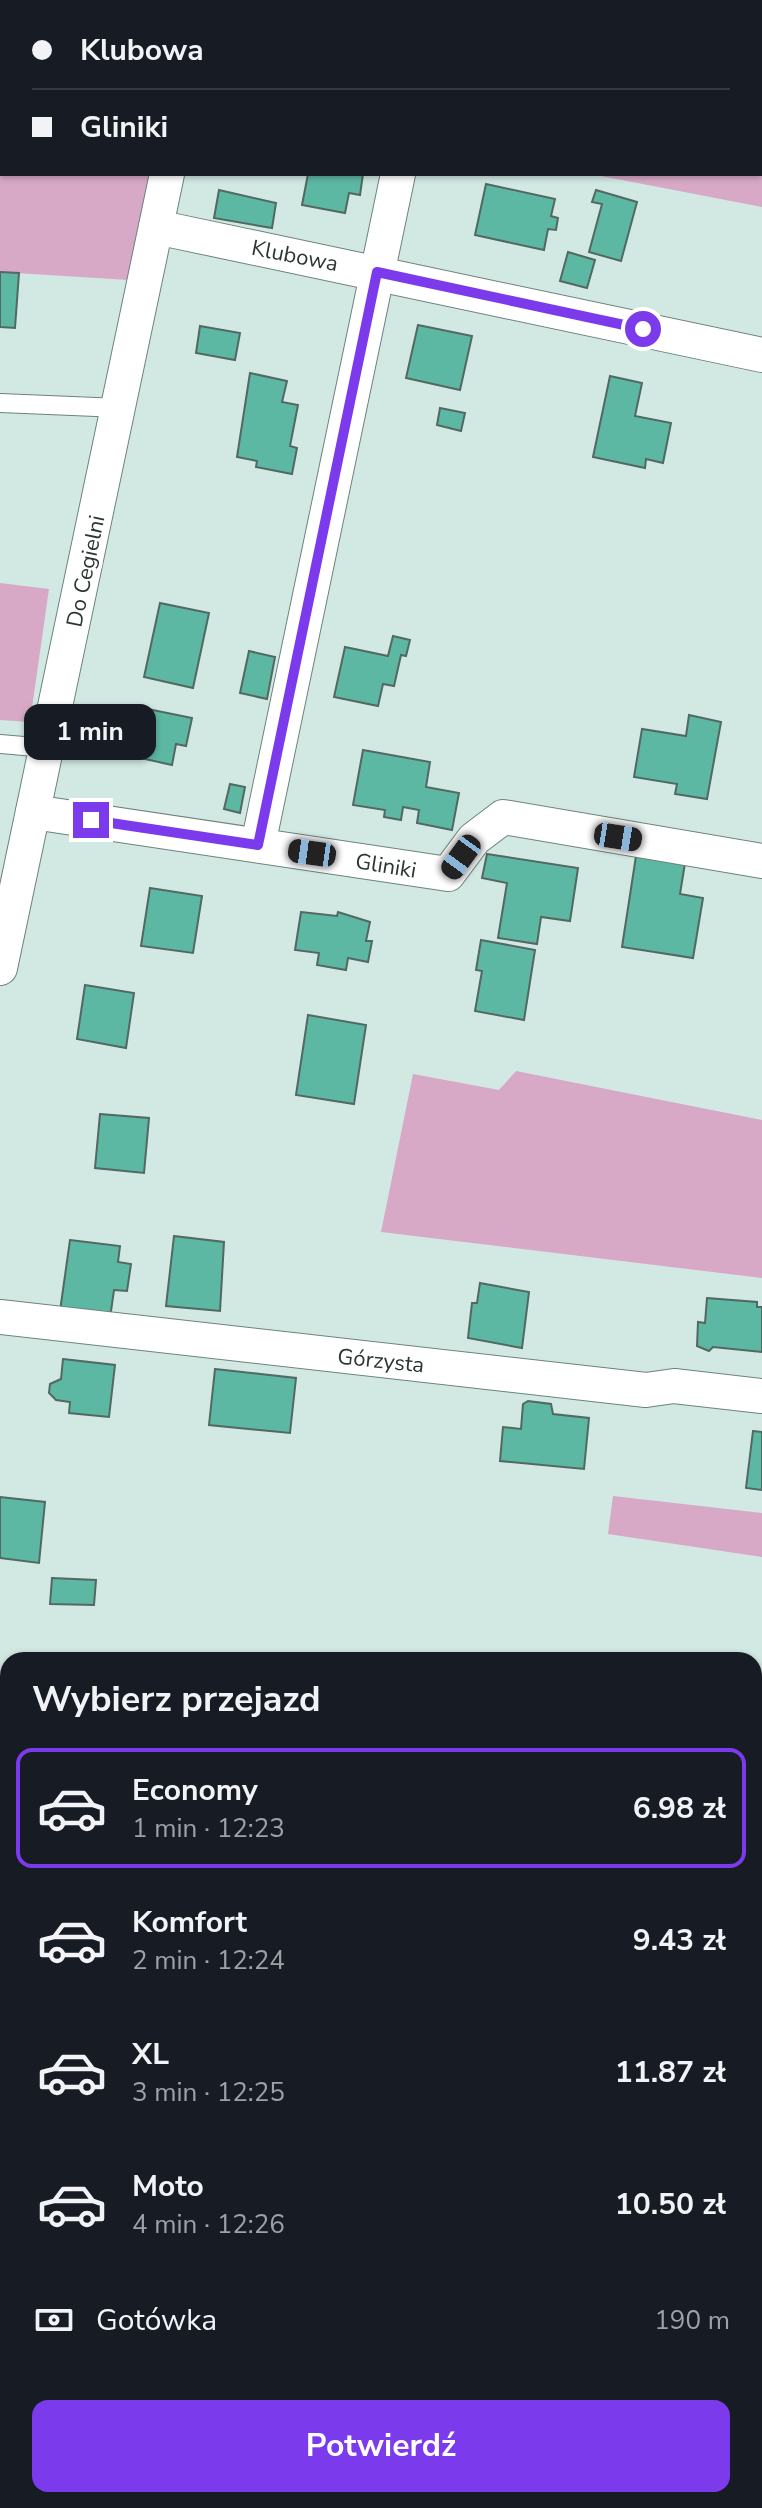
<!DOCTYPE html>
<html lang="pl">
<meta charset="utf-8">
<style>
body{margin:0;font-family:"Nunito Sans",sans-serif;background:#20242c;color:#f1f3f6;height:100vh;display:flex;flex-direction:column;font-size:30px;white-space:nowrap}
*{box-sizing:border-box;margin:0}
p{font-size:26px;color:#9ea1a6}
.icon{flex:none;width:44px;height:44px;fill:none;stroke:currentColor;stroke-width:2;stroke-linecap:round;stroke-linejoin:round}
.map{position:relative;flex:1;overflow:hidden}
.sheet{position:absolute;left:0px;top:1652px;width:762px;height:856px;display:flex;flex-direction:column;background:#171b24;border-radius:24px 24px 0 0;box-shadow:0 2px 6px #0004}
.sheet>*{flex:none}
.top-card{position:absolute;left:0px;top:0px;width:762px;height:176px;box-shadow:0 2px 6px #0004;display:grid;align-content:center;height:176px;padding:0 32px;background:#171b24}
.end{position:absolute;width:36px;height:36px;margin:-18px;border:10px solid #7c3aed;background:#fff;box-shadow:0 0 0 4px #fff}
.from{border-radius:50%}
.bubble{position:absolute;height:56px;border-radius:16px;background:#171b24;box-shadow:0 2px 6px #0004;font-size:26px;font-weight:700;line-height:56px;text-align:center}
.car{position:absolute;width:24px;height:48px;margin:-24px -12px;border-radius:10px;box-shadow:0 0 6px 2px #0007;background:linear-gradient(#222 24%,#8ab4d8 0 40%,#222 0 76%,#8ab4d8 0 86%,#222 0)}
.top-card b{display:flex;align-items:center;gap:28px;height:76px;font-size:30px}
.top-card b+b{border-top:2px solid #363941}
.top-card i{width:20px;height:20px;background:#f1f3f6}
ul{padding:0;list-style:none}
li{display:flex;align-items:center;gap:24px;height:120px;margin:0 16px 12px;padding:0 16px;border:4px solid transparent;border-radius:16px}
li div{flex:1}
li b{display:block;font-size:30px}
li em{font-style:normal;font-weight:700}
li.on{border-color:#7c3aed}
li>.icon{width:72px;height:72px;stroke-width:1.5}
h2{padding:0 32px;font-size:36px;line-height:96px}
.pay{display:flex;align-items:center;gap:20px;height:88px;padding:0 32px;font-size:30px}
.pay p{margin-inline-start:auto}
.action{display:flex;gap:16px;margin-top:auto;padding:16px 32px}
.action a{flex:1;height:92px;border-radius:16px;background:#7c3aed;color:#fff;font-size:32px;font-weight:700;line-height:92px;text-align:center}
.map>svg:first-child{display:block}
.green{fill:#d8a9c7}
.building{fill:#5cb8a3;stroke:#536862;stroke-width:2}
.lines{fill:none;stroke-linecap:round;stroke-linejoin:round}
.service-casing{stroke:#6d837d;stroke-width:20}
.minor-casing{stroke:#6d837d;stroke-width:36}
.motorway-casing{stroke:#6d837d;stroke-width:46}
.path{stroke:#7d8d89;stroke-width:5;stroke-dasharray:8 4;stroke-linecap:butt}
.service{stroke:#fff;stroke-width:18}
.minor{stroke:#fff;stroke-width:34}
.motorway{stroke:#fff;stroke-width:44}
.route{stroke:#7c3aed;stroke-width:10}
.labels{text-anchor:middle;stroke-width:7;stroke-linejoin:round;paint-order:stroke}
.street-label{font-size:22px;fill:#2d3634;stroke:#fff}
</style>
<div class="map">
<svg width="762" height="2508" viewBox="0 0 762 2508">
<rect width="100%" height="100%" fill="#d1e9e2"/>
<!-- green -->
<g class="green">
<polygon points="664,0 762,0 762,207 601,176 760,174 760,2"/>
<polygon points="0,127 2,174 152,174 128,280 0,272"/>
<polygon points="0,583 49,589 30,722 0,720"/>
<polygon points="516,1071 762,1120 762,1278 381,1232 413,1074 499,1090"/>
<polygon points="613,1496 762,1513 762,1557 608,1534"/>
<polygon points="0,1963 8,1974 8,2225 0,2222"/>
</g>
<!-- building -->
<g class="building">
<polygon points="308,174 363,174 360,195 349,193 345,213 302,205"/>
<polygon points="486,184 555,199 551,216 558,218 556,230 548,229 544,250 475,235"/>
<polygon points="219,190 276,203 272,228 214,218"/>
<polygon points="596,190 637,202 621,261 589,252 602,204 592,202"/>
<polygon points="568,252 595,260 587,288 560,281"/>
<polygon points="0,272 19,273 15,328 0,327"/>
<polygon points="418,325 472,336 460,390 406,378"/>
<polygon points="200,326 240,333 235,360 196,353"/>
<polygon points="250,373 287,381 282,402 298,405 290,446 297,448 292,474 256,467 257,461 237,457"/>
<polygon points="610,376 642,383 635,416 671,423 663,463 646,459 645,468 593,457"/>
<polygon points="440,408 465,413 461,431 437,425"/>
<polygon points="160,603 209,613 193,688 144,677"/>
<polygon points="393,636 410,640 406,656 401,655 394,686 383,684 378,706 334,697 345,647 388,656"/>
<polygon points="249,651 275,657 267,699 240,693"/>
<polygon points="138,707 192,718 186,746 176,744 172,765 127,755"/>
<polygon points="689,715 721,722 707,799 675,794 677,784 634,777 642,729 686,736"/>
<polygon points="363,750 430,762 426,787 459,793 452,830 417,823 419,810 403,807 401,820 384,817 385,810 353,805"/>
<polygon points="230,784 245,787 240,813 224,809"/>
<polygon points="487,854 578,868 570,921 541,917 537,944 498,938 507,883 482,878"/>
<polygon points="636,856 685,863 680,894 703,898 693,958 622,947"/>
<polygon points="150,888 202,896 193,953 141,946"/>
<polygon points="301,912 337,916 338,912 370,922 366,941 372,941 368,962 348,958 346,970 317,965 319,953 295,950"/>
<polygon points="481,940 535,950 524,1020 475,1011 482,971 476,970"/>
<polygon points="85,985 134,993 126,1048 77,1039"/>
<polygon points="308,1015 366,1025 354,1104 296,1095"/>
<polygon points="100,1114 149,1118 144,1173 95,1168"/>
<polygon points="174,1236 224,1242 220,1311 166,1306"/>
<polygon points="70,1240 120,1246 118,1262 131,1264 127,1291 114,1290 110,1318 60,1311"/>
<polygon points="480,1283 529,1292 522,1348 468,1338 472,1303 477,1303"/>
<polygon points="707,1298 757,1302 757,1307 762,1307 762,1352 713,1347 709,1351 697,1346 698,1322 705,1323"/>
<polygon points="63,1359 115,1365 109,1417 69,1413 70,1402 56,1400 49,1393 50,1384 61,1379"/>
<polygon points="215,1369 296,1378 290,1433 209,1425"/>
<polygon points="528,1401 551,1404 553,1414 589,1418 584,1469 500,1461 503,1427 521,1429 523,1404"/>
<polygon points="753,1431 762,1432 762,1490 746,1488"/>
<polygon points="0,1497 45,1502 39,1563 0,1558"/>
<polygon points="52,1578 96,1580 94,1605 50,1604"/>
</g>
<g class="lines">
<defs>
<g id="service">
<polyline points="0,403 120,408"/>
<polyline points="0,744 47,748"/>
<polyline points="0,2270 8,2273"/>
<polyline points="617,2500 639,2508"/>
</g>
<g id="minor">
<polyline points="204,2 204,0"/>
<polyline points="436,2 436,0"/>
<polyline points="156,227 762,355"/>
<polyline points="33,812 448,874 474,839 503,817 762,861"/>
<polyline points="258,845 398,174"/>
<polyline points="0,968 167,174"/>
<polyline points="0,1317 646,1390 674,1386 762,1396"/>
</g>
<g id="motorway">
<polyline points="0,2469 8,2472"/>
<polyline points="87,2500 110,2508"/>
</g>
</defs>
<!-- service casing -->
<use href="#service" class="service-casing"/>
<!-- minor casing -->
<use href="#minor" class="minor-casing"/>
<!-- motorway casing -->
<use href="#motorway" class="motorway-casing"/>
<!-- path -->
<g class="path">
<polyline points="754,1715 762,1718"/>
<polyline points="0,1741 8,1740"/>
</g>
<!-- service -->
<use href="#service" class="service"/>
<!-- minor -->
<use href="#minor" class="minor"/>
<!-- motorway -->
<use href="#motorway" class="motorway"/>
</g>
<g class="lines">
<!-- route -->
<polyline class="route" points="91,820 258,845 377,272 643,329"/>
</g>
<g class="labels">
<!-- street labels -->
<g class="street-label">
<text transform="translate(295 255) rotate(11)" y="8">Klubowa</text>
<text transform="translate(85 571) rotate(-78)" y="8">Do Cegielni</text>
<text transform="translate(386 865) rotate(9)" y="8">Gliniki</text>
<text transform="translate(381 1360) rotate(6)" y="8">Górzysta</text>
</g>
</g>
</svg>
<i class="end from" style="left:643px;top:329px"></i>
<i class="end" style="left:91px;top:820px"></i>
<div class="bubble" style="left:24px;top:704px;width:132px">1 min</div>
<i class="car" style="left:618px;top:837px;rotate:99deg"></i>
<i class="car" style="left:312px;top:853px;rotate:278deg"></i>
<i class="car" style="left:461px;top:857px;rotate:216deg"></i>
<div class="top-card">
<b><i class="from"></i>Klubowa</b>
<b><i></i>Gliniki</b>
</div>
<section class="sheet">
<h2>Wybierz przejazd</h2>
<ul>
<li class="on"><svg class="icon" aria-label="car" viewBox="0 0 24 24"><path d="M5 17H2v-5l4-1 3-4h7l3 4 3 1v5h-3M9 17h6M6 11h13"/><circle cx="7" cy="17" r="2"/><circle cx="17" cy="17" r="2"/></svg><div><b>Economy</b><p>1 min · 12:23</p></div><em>6.98 zł</em></li>
<li><svg class="icon" aria-label="car" viewBox="0 0 24 24"><path d="M5 17H2v-5l4-1 3-4h7l3 4 3 1v5h-3M9 17h6M6 11h13"/><circle cx="7" cy="17" r="2"/><circle cx="17" cy="17" r="2"/></svg><div><b>Komfort</b><p>2 min · 12:24</p></div><em>9.43 zł</em></li>
<li><svg class="icon" aria-label="car" viewBox="0 0 24 24"><path d="M5 17H2v-5l4-1 3-4h7l3 4 3 1v5h-3M9 17h6M6 11h13"/><circle cx="7" cy="17" r="2"/><circle cx="17" cy="17" r="2"/></svg><div><b>XL</b><p>3 min · 12:25</p></div><em>11.87 zł</em></li>
<li><svg class="icon" aria-label="car" viewBox="0 0 24 24"><path d="M5 17H2v-5l4-1 3-4h7l3 4 3 1v5h-3M9 17h6M6 11h13"/><circle cx="7" cy="17" r="2"/><circle cx="17" cy="17" r="2"/></svg><div><b>Moto</b><p>4 min · 12:26</p></div><em>10.50 zł</em></li>
</ul>
<div class="pay"><svg class="icon" aria-label="cash" viewBox="0 0 24 24"><path d="M3 7h18v10H3z"/><circle cx="12" cy="12" r="2"/></svg>Gotówka<p>190 m</p></div>
<div class="action"><a>Potwierdź</a></div>
</section>
</div>
